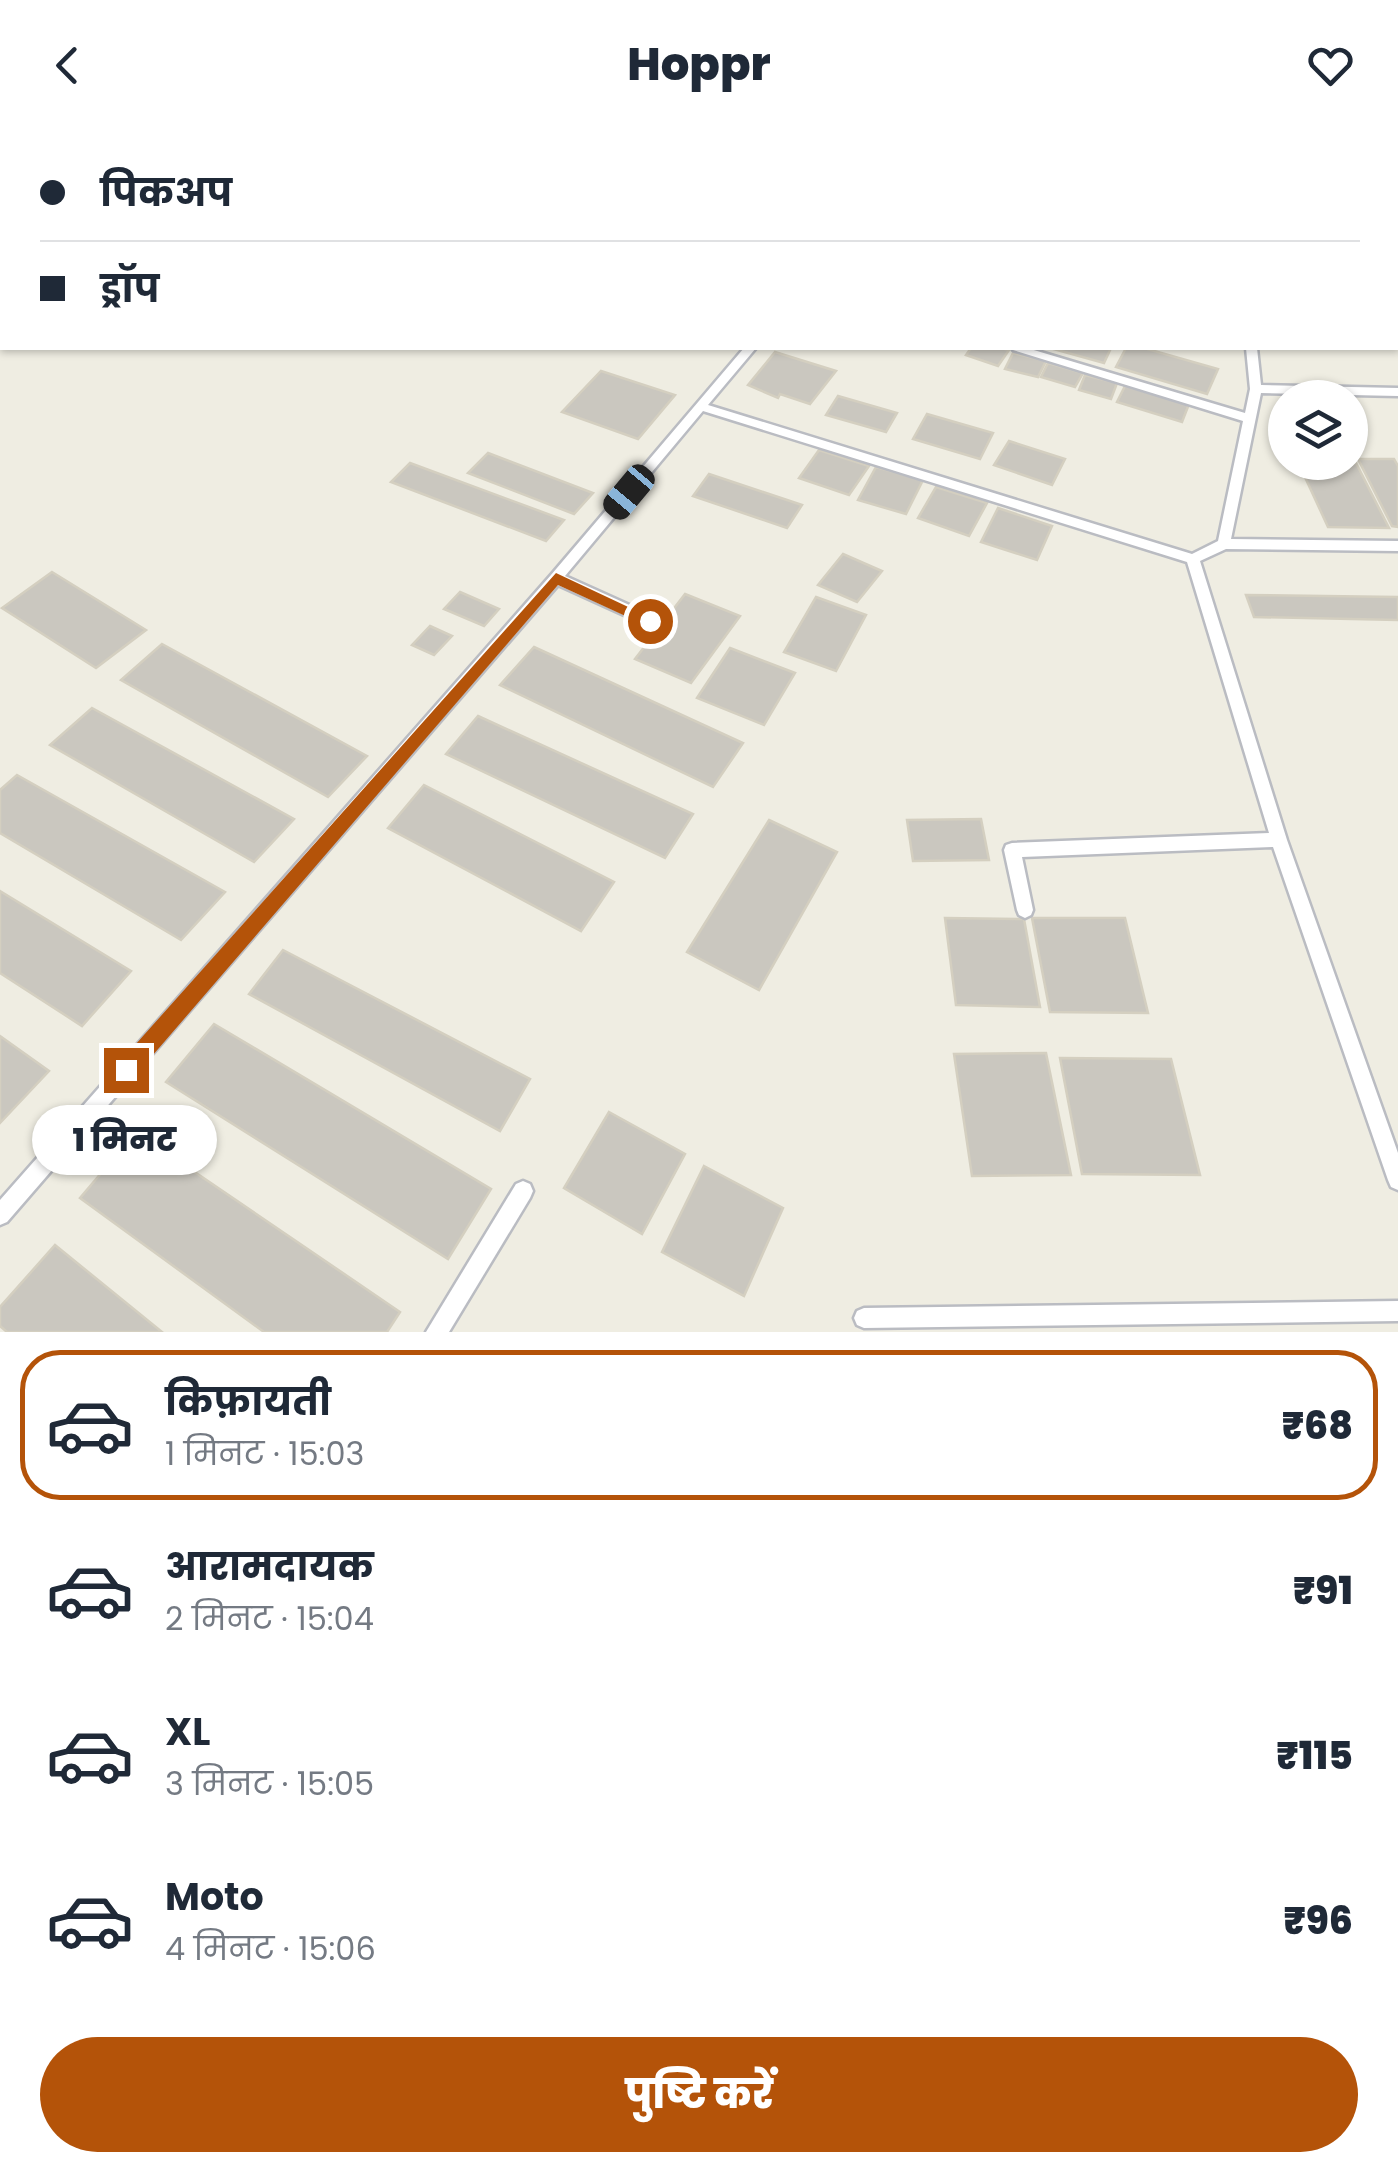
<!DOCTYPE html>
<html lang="hi">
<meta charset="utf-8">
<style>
body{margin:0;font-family:Poppins,"Noto Sans Devanagari",sans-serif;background:#f6f6f7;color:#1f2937;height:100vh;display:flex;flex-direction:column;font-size:38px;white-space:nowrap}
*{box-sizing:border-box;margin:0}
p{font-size:32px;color:#747a83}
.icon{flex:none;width:55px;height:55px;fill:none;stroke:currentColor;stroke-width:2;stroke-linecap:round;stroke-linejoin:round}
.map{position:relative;height:1202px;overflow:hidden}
.panel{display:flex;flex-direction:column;background:#fff;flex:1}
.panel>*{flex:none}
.guide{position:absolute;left:0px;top:0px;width:1400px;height:220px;box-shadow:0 2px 8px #0004;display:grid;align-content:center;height:220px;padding:0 40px;background:#fff}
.tools{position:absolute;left:1268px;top:250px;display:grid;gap:20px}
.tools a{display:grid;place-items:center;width:100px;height:100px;border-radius:50%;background:#fff;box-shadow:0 2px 8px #0004;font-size:50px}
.end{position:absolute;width:45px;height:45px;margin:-22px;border:12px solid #b45309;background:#fff;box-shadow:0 0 0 5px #fff}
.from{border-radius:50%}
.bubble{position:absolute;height:70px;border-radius:35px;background:#fff;box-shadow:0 2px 8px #0004;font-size:32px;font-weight:800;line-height:70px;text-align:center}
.car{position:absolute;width:30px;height:60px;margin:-30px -15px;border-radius:12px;box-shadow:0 0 8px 2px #0007;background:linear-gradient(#222 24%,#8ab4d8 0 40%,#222 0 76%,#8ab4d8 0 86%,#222 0)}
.guide b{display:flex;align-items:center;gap:35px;height:95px;font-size:38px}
.guide b+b{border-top:2px solid #e0e1e3}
.guide i{width:25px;height:25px;background:#1f2937}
ul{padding:18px 0 0;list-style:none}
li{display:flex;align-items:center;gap:30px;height:150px;margin:0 20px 15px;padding:0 20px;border:5px solid transparent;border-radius:40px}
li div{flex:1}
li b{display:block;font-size:38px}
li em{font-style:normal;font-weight:800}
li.active{border-color:#b45309}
li>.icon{width:90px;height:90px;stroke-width:1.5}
.cta{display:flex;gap:20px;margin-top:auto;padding:20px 40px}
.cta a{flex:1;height:115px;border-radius:60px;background:#b45309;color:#fff;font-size:40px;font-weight:800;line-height:115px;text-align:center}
header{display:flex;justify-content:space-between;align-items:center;height:130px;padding:0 40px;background:#fff;font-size:45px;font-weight:800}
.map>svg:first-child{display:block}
.building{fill:#cac7bf;stroke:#d4cfc0;stroke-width:2.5}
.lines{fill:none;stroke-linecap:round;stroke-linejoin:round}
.service-casing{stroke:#babcc2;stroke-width:5}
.service{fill:#fff;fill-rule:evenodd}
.route{fill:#b45309}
</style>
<header><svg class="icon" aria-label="back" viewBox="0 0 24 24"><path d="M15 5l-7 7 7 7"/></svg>Hoppr<svg class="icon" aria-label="heart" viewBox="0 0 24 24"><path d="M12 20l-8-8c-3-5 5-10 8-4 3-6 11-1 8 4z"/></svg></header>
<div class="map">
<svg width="1398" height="1202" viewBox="0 0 1398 1202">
<rect width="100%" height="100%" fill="#efede2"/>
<!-- building -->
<g class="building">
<polygon points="971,218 1001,218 1009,220 998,236 966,225"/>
<polygon points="1050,218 1111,218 1104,233"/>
<polygon points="1126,218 1144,218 1218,239 1207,264 1116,237"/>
<polygon points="775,222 836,241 810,274 780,264 778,268 748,255"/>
<polygon points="1013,223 1046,231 1038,247 1005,239"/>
<polygon points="1048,233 1083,243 1075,257 1041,247"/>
<polygon points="601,241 675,265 638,309 562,282"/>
<polygon points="1085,245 1117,253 1111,269 1079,260"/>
<polygon points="1125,256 1189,274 1182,292 1117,272"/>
<polygon points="838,266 897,283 886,302 826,285"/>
<polygon points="927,284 993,303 980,329 913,309"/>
<polygon points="1009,311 1065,329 1052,355 994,335"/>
<polygon points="819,320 869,336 849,365 799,348"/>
<polygon points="488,323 593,363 574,384 468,343"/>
<polygon points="1350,329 1354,329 1389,398 1328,397 1298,332 1350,332"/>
<polygon points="1358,329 1394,329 1398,336 1398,397 1392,396"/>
<polygon points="410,333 564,390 546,411 391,352"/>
<polygon points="876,337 923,350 906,384 858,370"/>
<polygon points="709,344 802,375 787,398 693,366"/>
<polygon points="936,357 987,373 969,406 918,388"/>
<polygon points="998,378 1052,396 1037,430 981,412"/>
<polygon points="843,424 882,441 857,472 818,455"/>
<polygon points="52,442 146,500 96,538 2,478"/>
<polygon points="460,462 499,479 484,496 444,479"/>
<polygon points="685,464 740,486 691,553 635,529"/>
<polygon points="1246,465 1398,467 1398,490 1254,487"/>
<polygon points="816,467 866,485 836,541 784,522"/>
<polygon points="430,496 452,506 434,525 412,515"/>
<polygon points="162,514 367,626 328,667 121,550"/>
<polygon points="534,517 743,613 713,657 500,555"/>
<polygon points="730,518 795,543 764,595 697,568"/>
<polygon points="92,578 294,689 254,732 50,615"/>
<polygon points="478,586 693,684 665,728 446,624"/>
<polygon points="17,645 225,762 181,810 0,703 0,660"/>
<polygon points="424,655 614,752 581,801 388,698"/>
<polygon points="981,689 989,730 913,731 907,690"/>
<polygon points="769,690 837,722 759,860 687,822"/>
<polygon points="0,761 131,841 82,896 0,843"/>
<polygon points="945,788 1024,789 1040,877 956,875"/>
<polygon points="1032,788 1125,788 1148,883 1050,882"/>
<polygon points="283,820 530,949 500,1001 249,864"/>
<polygon points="214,894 491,1059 448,1129 166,952"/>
<polygon points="0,906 49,941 0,993"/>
<polygon points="1046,923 1071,1045 972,1046 954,924"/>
<polygon points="1060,928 1171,929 1200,1045 1082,1044"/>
<polygon points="609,982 685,1024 642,1104 564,1058"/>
<polygon points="136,1002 400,1182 387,1202 264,1202 80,1068"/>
<polygon points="704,1036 783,1078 744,1166 662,1122"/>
<polygon points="55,1115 162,1202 7,1202 0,1196 0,1177"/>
</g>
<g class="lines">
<defs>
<g id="service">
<polygon points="927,0 936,0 935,2 926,2"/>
<polygon points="1240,0 1249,0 1248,2 1239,2"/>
<polygon points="1299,0 1307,0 1306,2 1298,2"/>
<polygon points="744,218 756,218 708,275 1192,424 1218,411 1243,291 1013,220 1012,218 1027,218 1245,283 1250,259 1246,218 1257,218 1261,255 1398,258 1398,266 1261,263 1231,409 1398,411 1398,421 1226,419 1200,431 1287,710 1398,1023 1398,1060 1391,1057 1388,1050 1273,717 1022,727 1033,780 1031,785 1025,788 1019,785 1017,780 1004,720 1006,715 1012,713 1269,703 1187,432 703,281 565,446 656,487 658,491 656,495 646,495 558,455 7,1092 0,1095 0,1070 551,445"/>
<polygon points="523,1051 530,1054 533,1061 530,1068 449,1202 426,1202 516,1054"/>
<polygon points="1398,1171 1398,1191 864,1198 857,1195 854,1188 857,1181 864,1178"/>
</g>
</defs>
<!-- service casing -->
<use href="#service" class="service-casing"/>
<!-- service -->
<use href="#service" class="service"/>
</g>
<!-- route -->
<polygon class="route" points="556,443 658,491 656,495 645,495 558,455 134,947 119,947 119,933"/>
</svg>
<div class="tools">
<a><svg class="icon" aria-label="layers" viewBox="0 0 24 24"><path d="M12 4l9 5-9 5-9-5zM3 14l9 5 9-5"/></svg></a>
</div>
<i class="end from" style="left:650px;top:491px"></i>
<i class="end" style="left:126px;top:940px"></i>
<div class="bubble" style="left:32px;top:975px;width:185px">1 मिनट</div>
<i class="car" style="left:629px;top:362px;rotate:220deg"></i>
<div class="guide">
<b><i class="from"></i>पिकअप</b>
<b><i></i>ड्रॉप</b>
</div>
</div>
<section class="panel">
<ul>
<li class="active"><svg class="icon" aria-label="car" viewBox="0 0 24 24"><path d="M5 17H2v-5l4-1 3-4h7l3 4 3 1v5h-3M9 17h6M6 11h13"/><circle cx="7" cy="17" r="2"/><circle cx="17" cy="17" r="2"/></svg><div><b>किफ़ायती</b><p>1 मिनट · 15:03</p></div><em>₹68</em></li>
<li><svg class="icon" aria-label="car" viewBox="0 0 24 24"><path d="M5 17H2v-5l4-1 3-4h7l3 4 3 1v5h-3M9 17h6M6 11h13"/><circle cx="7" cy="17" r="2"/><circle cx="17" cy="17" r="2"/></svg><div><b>आरामदायक</b><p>2 मिनट · 15:04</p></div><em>₹91</em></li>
<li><svg class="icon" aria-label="car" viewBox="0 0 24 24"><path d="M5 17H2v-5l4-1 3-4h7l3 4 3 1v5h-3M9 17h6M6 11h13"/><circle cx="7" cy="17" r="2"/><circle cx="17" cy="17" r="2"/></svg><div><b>XL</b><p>3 मिनट · 15:05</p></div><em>₹115</em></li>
<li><svg class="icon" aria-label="car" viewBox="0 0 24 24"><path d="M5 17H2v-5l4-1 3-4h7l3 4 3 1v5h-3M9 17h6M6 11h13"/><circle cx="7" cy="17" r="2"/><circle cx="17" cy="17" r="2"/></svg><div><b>Moto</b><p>4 मिनट · 15:06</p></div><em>₹96</em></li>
</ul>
<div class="cta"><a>पुष्टि करें</a></div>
</section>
